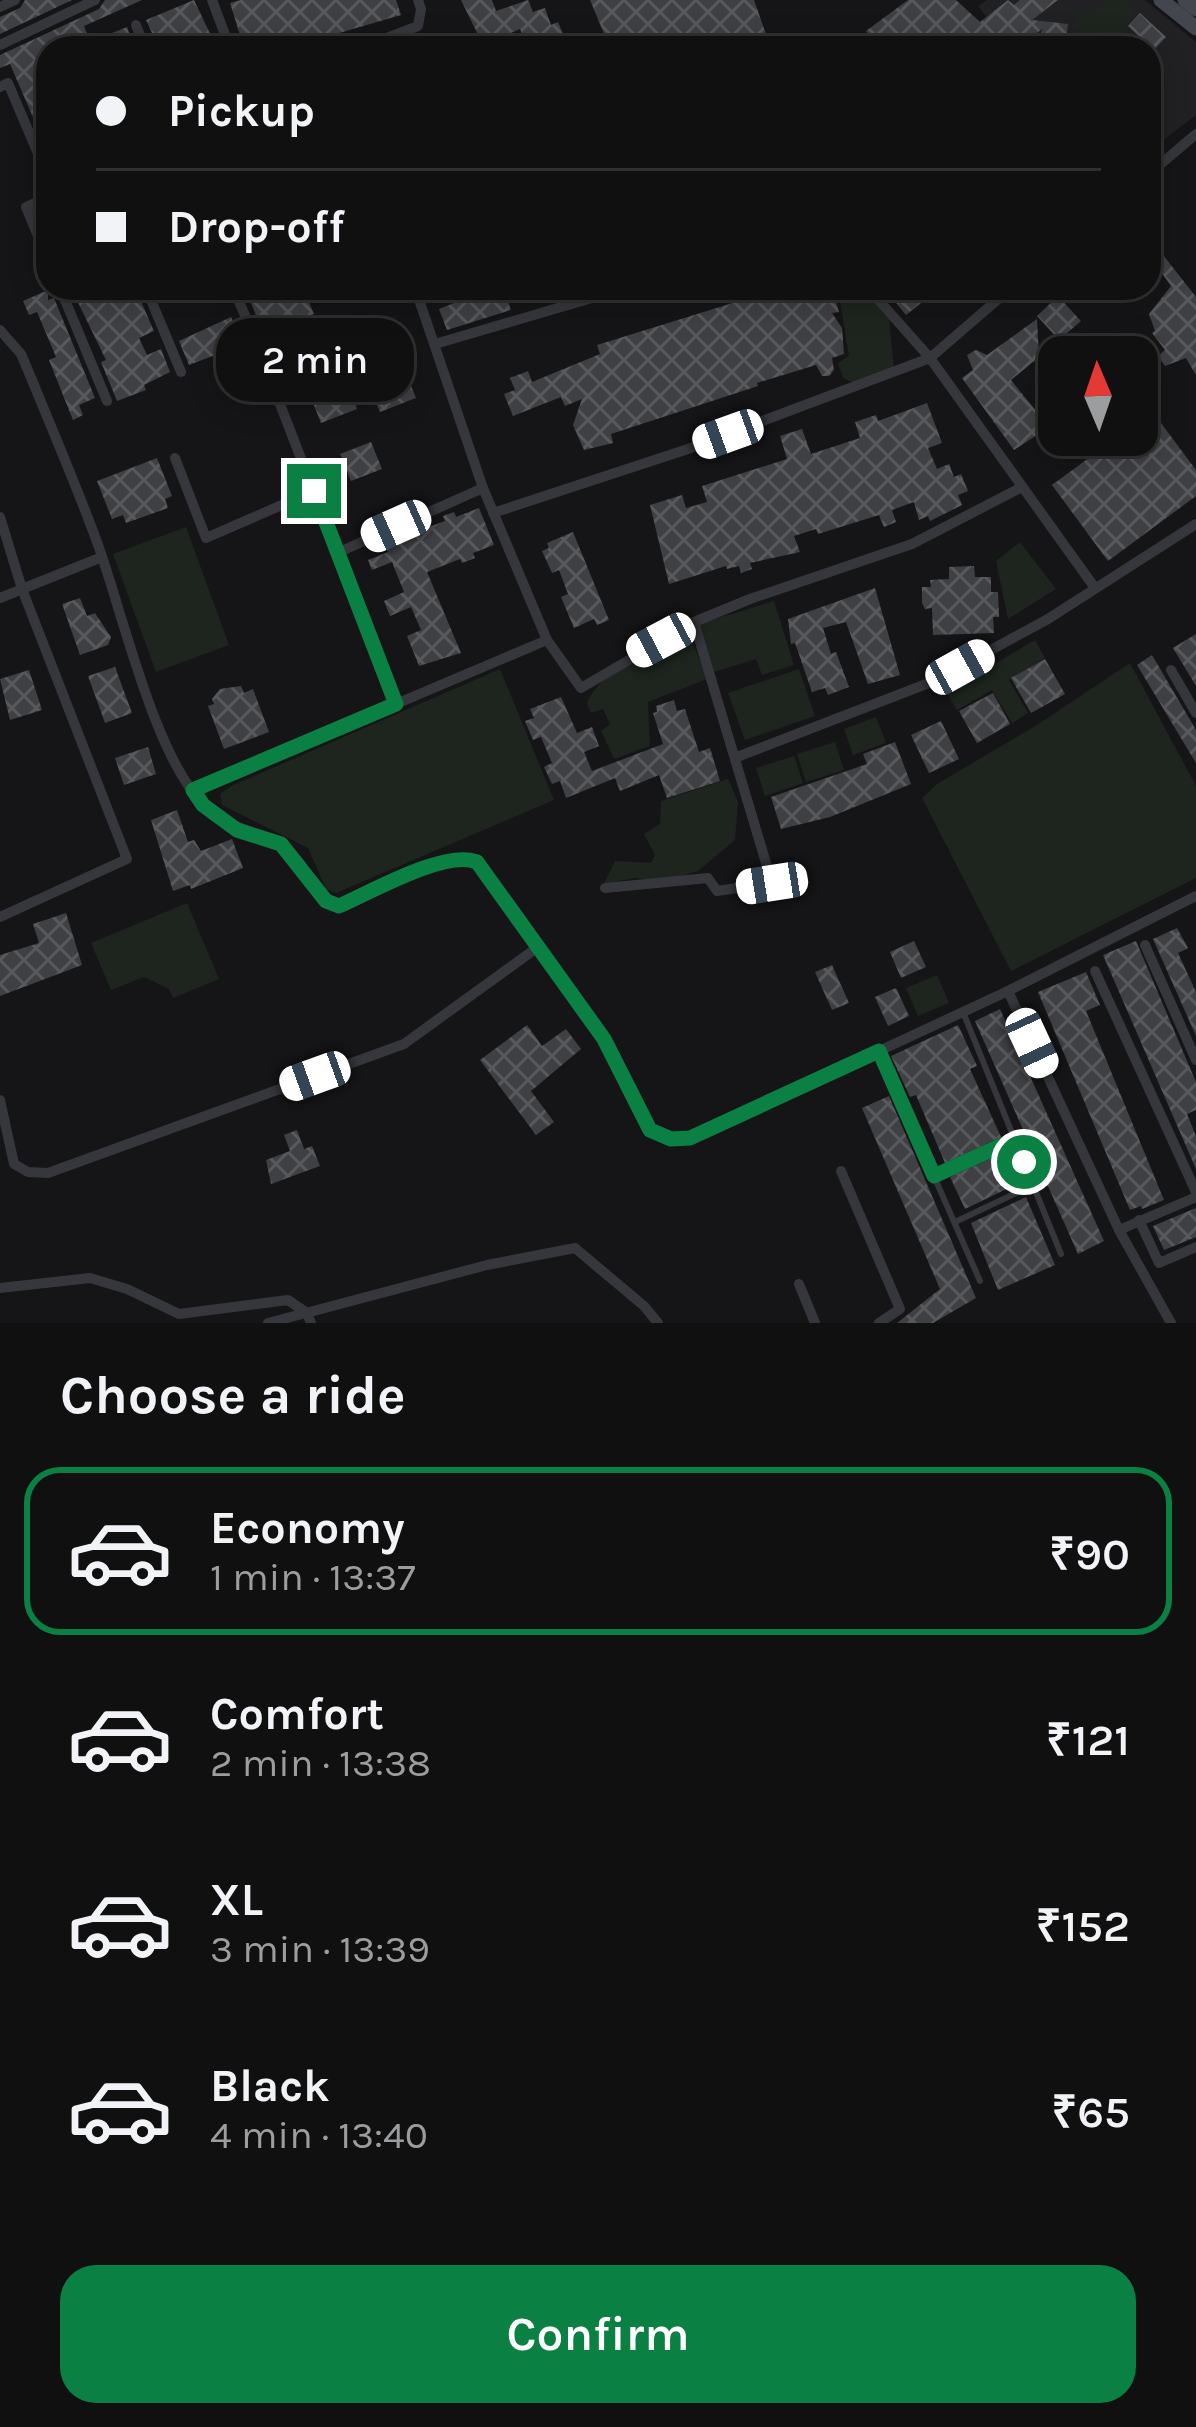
<!DOCTYPE html>
<meta charset="utf-8">
<style>
body{margin:0;font-family:Karla,sans-serif;background:#19191a;color:#f1f3f6;height:100vh;display:flex;flex-direction:column;font-size:45px;white-space:nowrap}
*{box-sizing:border-box;margin:0}
p{font-size:39px;color:#9c9d9f}
.icon{flex:none;width:66px;height:66px;fill:none;stroke:currentColor;stroke-width:2;stroke-linecap:round;stroke-linejoin:round}
.map{position:relative;height:1323px;overflow:hidden}
.sheet{display:flex;flex-direction:column;background:#101011;flex:1}
.sheet>*{flex:none}
.guide{position:absolute;left:36px;top:36px;width:1125px;height:264px;border-radius:36px;box-shadow:0 6px 30px #0003,0 0 0 3px #303031;display:grid;align-content:center;height:264px;padding:0 60px;background:#101011}
.needle{width:78px;rotate:358deg}
.fabs{position:absolute;left:1038px;top:336px;display:grid;gap:24px}
.fabs a{display:grid;place-items:center;width:120px;height:120px;border-radius:24px;background:#101011;box-shadow:0 6px 30px #0003,0 0 0 3px #303031;font-size:60px}
.end{position:absolute;width:54px;height:54px;margin:-27px;border:15px solid #0b8043;background:#fff;box-shadow:0 0 0 6px #fff}
.from{border-radius:50%}
.bubble{position:absolute;height:84px;border-radius:36px;background:#101011;box-shadow:0 6px 30px #0003,0 0 0 3px #303031;font-size:39px;font-weight:600;line-height:84px;text-align:center}
.car{position:absolute;width:36px;height:72px;margin:-36px -18px;border-radius:15px;box-shadow:0 0 9px 3px #0007;background:linear-gradient(#fff 24%,#345 0 40%,#fff 0 76%,#345 0 86%,#fff 0)}
.guide b{display:flex;align-items:center;gap:42px;height:114px;font-size:45px}
.guide b+b{border-top:3px solid #303031}
.guide i{width:30px;height:30px;background:#f1f3f6}
ul{padding:0;list-style:none}
li{display:flex;align-items:center;gap:36px;height:168px;margin:0 24px 18px;padding:0 36px;border:6px solid transparent;border-radius:36px}
li div{flex:1}
li b{display:block;font-size:45px}
li em{font-style:normal;font-weight:600}
li.current{border-color:#0b8043}
li>.icon{width:108px;height:108px;stroke-width:1.5}
h2{padding:0 60px;font-size:54px;line-height:144px}
.cta{display:flex;gap:24px;margin-top:auto;padding:24px 60px}
.cta a{flex:1;height:138px;border-radius:36px;background:#0b8043;color:#fff;font-size:48px;font-weight:600;line-height:138px;text-align:center}
.map>svg:first-child{display:block}
.built{fill:#212124}
.green{fill:#1d251e}
.building{fill:url(#building-cross-hatch)}
.lines{fill:none;stroke-linecap:round;stroke-linejoin:round}
.lane{stroke:#36373c;stroke-width:6}
.street{stroke:#36373c;stroke-width:10}
.secondary{stroke:#43464d;stroke-width:15}
.route{stroke:#0b8043;stroke-width:15}
</style>
<div class="map">
<svg width="1196" height="1323" viewBox="0 0 1196 1323">
<defs>
<pattern id="building-cross-hatch" width="8" height="8" patternUnits="userSpaceOnUse" patternTransform="scale(3)"><rect width="8" height="8" fill="#3f4044"/><path d="M0 0l8 8M0 8l8-8" fill="none" stroke="#58595d"/></pattern>
</defs>
<rect width="100%" height="100%" fill="#151517"/>
<!-- built -->
<polygon class="built" points="987,0 1145,0 1196,42 1196,115 1149,151 1149,48 1010,48 978,6"/>
<!-- green -->
<g class="green">
<polygon points="1109,0 1126,0 1136,12 1125,26 1144,48 1078,48 1078,13 1102,7"/>
<polygon points="838,288 862,288 889,319 894,370 856,384 843,378 838,363 849,356"/>
<polygon points="186,527 229,645 156,672 113,554"/>
<polygon points="1020,542 1056,589 1008,619 996,561"/>
<polygon points="774,601 794,665 762,675 756,659 714,672 699,624"/>
<path d="M690,636L707,679L648,702L650,746L614,759L601,731L610,724L603,709L591,713L587,704C598,671 658,645 690,636Z"/>
<polygon points="1035,640 1045,658 1009,680 1028,713 1012,723 992,690 957,710 946,692"/>
<polygon points="1130,663 1196,786 1196,878 1011,971 922,798 937,784 1037,725"/>
<polygon points="500,669 554,800 336,893 326,889 308,848 222,805 220,794 231,786"/>
<polygon points="799,669 815,716 745,740 728,693"/>
<polygon points="876,717 886,743 853,755 844,729"/>
<polygon points="835,742 844,770 806,782 797,754"/>
<polygon points="794,756 803,783 765,796 756,768"/>
<polygon points="728,779 738,802 735,840 698,871 665,881 635,878 604,884 615,861 651,863 655,855 644,834 660,824 661,801"/>
<polygon points="187,903 219,979 173,998 169,989 144,977 111,990 91,943"/>
<polygon points="937,975 949,1003 918,1016 906,988"/>
</g>
<!-- building -->
<g class="building">
<polygon points="25,0 72,0 0,34 0,17 20,8"/>
<polygon points="105,0 142,0 84,26 90,42 127,27 133,44 125,48 48,48 48,152 10,64 0,68 0,55 99,9"/>
<polygon points="194,0 217,48 159,48 146,20"/>
<polygon points="241,0 396,0 401,15 288,48 244,48 230,3"/>
<polygon points="461,0 492,0 496,11 528,0 533,12 545,8 551,25 558,22 563,34 527,48 520,29 483,45"/>
<polygon points="590,0 754,0 767,37 741,48 610,48"/>
<polygon points="908,0 956,0 980,22 1008,0 1014,5 1020,0 1058,0 1032,20 1068,24 1065,48 1040,48 1042,29 1019,47 1007,33 987,48 879,48 866,31"/>
<polygon points="1140,13 1166,37 1154,50 1128,26"/>
<polygon points="1149,237 1196,297 1196,375 1186,358 1165,366 1158,356 1165,350 1152,333 1155,331 1149,314 1171,286 1156,265 1149,272"/>
<polygon points="71,288 135,288 154,331 139,338 147,355 161,349 170,372 144,385 146,390 117,401 101,362 106,360"/>
<polygon points="245,288 303,288 314,314 263,333"/>
<polygon points="492,288 503,288 511,310 447,330 439,309"/>
<polygon points="781,288 832,288 839,312 832,313 842,328 844,354 832,358 834,370 829,376 822,376 816,365 757,383 758,386 611,434 613,443 584,450 573,425 582,399 565,406 561,397 513,416 504,394 515,390 510,378 528,371 532,382 600,354 597,345"/>
<polygon points="884,288 940,288 906,315"/>
<polygon points="48,290 48,300 54,298 95,398 79,405 83,415 73,420 49,360 56,357 37,312 29,315 23,301"/>
<polygon points="1058,296 1081,321 1059,340 1037,316"/>
<polygon points="231,317 244,344 189,365 179,341"/>
<polygon points="1037,319 1039,357 1011,380 1049,427 1014,450 962,378 973,370 967,355 976,350 987,355"/>
<polygon points="396,358 401,371 410,367 415,378 409,381 416,398 380,412 363,371"/>
<polygon points="347,383 357,409 321,423 311,398"/>
<polygon points="927,403 942,443 928,448 937,469 949,464 954,477 961,474 968,491 958,495 962,505 930,521 928,516 919,520 914,502 892,510 896,522 884,527 879,515 818,534 816,529 794,536 800,552 750,563 752,569 741,573 739,566 727,569 726,566 669,584 650,505 682,495 686,508 707,502 702,486 787,459 780,436 802,429 811,454 860,438 855,422 876,415 878,421"/>
<polygon points="1152,411 1196,470 1196,496 1108,561 1052,485 1120,435 1137,435 1137,423"/>
<polygon points="371,442 382,469 351,481 340,454"/>
<polygon points="157,458 172,496 165,499 168,508 126,523 123,515 112,519 97,481"/>
<polygon points="479,508 494,545 473,553 475,558 462,563 460,559 427,572 461,653 419,666 407,636 421,630 411,607 390,616 384,601 404,592 392,562 372,570 368,560 388,552 384,543 445,521 443,516 454,512 456,517"/>
<polygon points="573,532 609,620 597,625 594,619 574,628 561,597 568,594 559,570 552,573 542,551 549,548 547,543"/>
<polygon points="974,566 975,577 991,577 991,592 998,592 999,617 993,617 994,633 933,635 932,608 925,609 922,603 922,587 931,587 930,580 949,579 949,567"/>
<polygon points="875,588 900,675 868,684 846,622 823,628 831,654 836,652 849,687 828,695 825,688 812,692 795,643 791,644 788,619"/>
<polygon points="80,598 87,616 95,613 111,637 108,645 80,655 62,604"/>
<polygon points="1196,634 1196,686 1173,648"/>
<polygon points="1152,655 1196,730 1196,763 1137,665"/>
<polygon points="1045,659 1065,694 1031,713 1011,678"/>
<polygon points="115,667 132,713 105,723 88,676"/>
<polygon points="29,670 42,710 10,720 0,679"/>
<polygon points="241,686 244,693 253,689 269,732 224,749 208,706 214,704 212,699 220,689"/>
<polygon points="993,693 1010,724 977,743 959,711"/>
<polygon points="561,697 577,733 592,727 599,746 584,752 592,771 663,744 653,713 657,712 656,706 674,700 677,711 685,709 699,752 710,748 720,781 667,798 659,775 620,791 615,778 566,798 560,781 552,784 544,767 552,763 541,737 533,740 525,721 534,718 530,709"/>
<polygon points="941,721 959,759 929,773 911,735"/>
<polygon points="895,742 911,784 830,817 781,829 771,797 867,764 863,754"/>
<polygon points="148,747 156,774 124,785 115,758"/>
<polygon points="177,810 188,842 194,840 201,851 232,839 243,868 191,889 190,885 173,891 151,820"/>
<polygon points="66,913 82,965 0,996 0,955 39,943 33,924"/>
<polygon points="1177,928 1188,948 1178,953 1196,992 1196,1036 1153,939"/>
<polygon points="914,941 926,967 901,978 890,952"/>
<polygon points="1136,941 1196,1082 1196,1110 1187,1114 1196,1136 1196,1169 1103,955"/>
<polygon points="832,965 849,1003 832,1010 815,972"/>
<polygon points="1086,972 1100,1005 1086,1011 1164,1200 1142,1209 1141,1206 1130,1210 1038,992"/>
<polygon points="896,988 909,1016 888,1026 875,997"/>
<polygon points="1000,1009 1104,1241 1078,1254 975,1021"/>
<polygon points="527,1025 542,1046 566,1029 581,1049 531,1091 554,1122 536,1135 480,1060"/>
<polygon points="958,1025 977,1066 970,1069 1001,1137 945,1163 916,1095 910,1097 891,1056"/>
<polygon points="889,1096 976,1298 933,1323 897,1323 940,1289 862,1108"/>
<polygon points="297,1130 304,1149 312,1146 320,1166 271,1184 266,1160 290,1151 284,1135"/>
<polygon points="1005,1152 1019,1183 965,1209 950,1177"/>
<polygon points="1026,1197 1055,1265 998,1290 971,1223"/>
<polygon points="1196,1208 1196,1237 1164,1250 1153,1226"/>
</g>
<g class="lines">
<!-- lane -->
<g class="lane">
<polyline points="963,1012 1061,1254"/>
<polyline points="879,1051 980,1281"/>
<polyline points="934,1176 1015,1139"/>
<polyline points="955,1222 1033,1185"/>
</g>
<!-- street -->
<g class="street">
<polyline points="212,0 230,48"/>
<polyline points="0,7 15,0"/>
<polyline points="136,25 145,48"/>
<polyline points="0,45 95,0"/>
<polyline points="361,48 418,26 421,9 418,0"/>
<polyline points="0,87 8,83 48,177"/>
<polyline points="1149,174 1196,134"/>
<polyline points="48,197 26,207 48,260"/>
<polyline points="60,288 107,401"/>
<polyline points="146,288 181,372"/>
<polyline points="233,288 254,336"/>
<polyline points="317,288 320,295"/>
<polyline points="868,288 930,358 1011,288"/>
<path d="M0,330L21,354L32,380C54,434 77,487 97,542C122,610 154,756 204,805C231,832 260,830 284,847C307,863 312,896 339,906C371,892 446,848 477,862L604,1039L649,1130L671,1139H690L1008,991L1196,896"/>
<polyline points="435,344 626,288"/>
<polyline points="278,399 396,704"/>
<polyline points="175,458 206,538 314,491"/>
<polyline points="493,513 688,449 930,358 1095,588"/>
<polyline points="0,517 22,589 102,557"/>
<polyline points="337,553 483,488"/>
<polyline points="0,598 22,589 127,859 0,917"/>
<polyline points="547,640 581,688 694,622"/>
<polyline points="1171,670 1196,713"/>
<polyline points="737,757 934,681 1048,619 1196,524"/>
<polyline points="193,790 547,640 483,488 415,288"/>
<polyline points="605,888 708,878 717,891 772,883 694,622 750,599 912,544 1022,487"/>
<polyline points="1145,945 1196,1060"/>
<polyline points="1095,971 1196,1192"/>
<polyline points="1008,991 1119,1230 1171,1323"/>
<polyline points="0,1100 14,1164 28,1172 48,1173 404,1044 538,947"/>
<polyline points="841,1171 900,1309 879,1323"/>
<polyline points="1139,1220 1159,1263 1196,1247"/>
<polyline points="1119,1230 1196,1197"/>
<polyline points="799,1284 815,1323"/>
<polyline points="0,1288 90,1278 127,1289 179,1314 288,1300 307,1313 311,1323"/>
<polyline points="268,1323 487,1265 575,1248 644,1306 658,1323"/>
</g>
<!-- secondary -->
<g class="secondary">
<polyline points="1161,0 1196,28"/>
<polyline points="1185,0 1196,9"/>
</g>
</g>
<g class="lines">
<!-- route -->
<path class="route" d="M314,491L396,704L193,790L203,805L237,830L281,844L326,901L339,906C371,892 446,849 477,862L604,1039L650,1130L671,1139L690,1138L879,1051L934,1176L1015,1139L1024,1162"/>
</g>
</svg>
<div class="fabs">
<a><svg class="needle" viewBox="-14 -14 28 28"><path d="M0-13l5 13h-10z" fill="#e53935"/><path d="M0 13l5-13h-10z" fill="#9c9d9f"/></svg></a>
</div>
<i class="end from" style="left:1024px;top:1162px"></i>
<i class="end" style="left:314px;top:491px"></i>
<div class="bubble" style="left:216px;top:318px;width:198px">2 min</div>
<i class="car" style="left:728px;top:434px;rotate:250deg"></i>
<i class="car" style="left:396px;top:526px;rotate:246deg"></i>
<i class="car" style="left:661px;top:640px;rotate:242deg"></i>
<i class="car" style="left:960px;top:667px;rotate:61deg"></i>
<i class="car" style="left:772px;top:883px;rotate:261deg"></i>
<i class="car" style="left:1032px;top:1043px;rotate:155deg"></i>
<i class="car" style="left:315px;top:1076px;rotate:250deg"></i>
<div class="guide">
<b><i class="from"></i>Pickup</b>
<b><i></i>Drop-off</b>
</div>
</div>
<section class="sheet">
<h2>Choose a ride</h2>
<ul>
<li class="current"><svg class="icon" aria-label="car" viewBox="0 0 24 24"><path d="M5 17H2v-5l4-1 3-4h7l3 4 3 1v5h-3M9 17h6M6 11h13"/><circle cx="7" cy="17" r="2"/><circle cx="17" cy="17" r="2"/></svg><div><b>Economy</b><p>1 min · 13:37</p></div><em>₹90</em></li>
<li><svg class="icon" aria-label="car" viewBox="0 0 24 24"><path d="M5 17H2v-5l4-1 3-4h7l3 4 3 1v5h-3M9 17h6M6 11h13"/><circle cx="7" cy="17" r="2"/><circle cx="17" cy="17" r="2"/></svg><div><b>Comfort</b><p>2 min · 13:38</p></div><em>₹121</em></li>
<li><svg class="icon" aria-label="car" viewBox="0 0 24 24"><path d="M5 17H2v-5l4-1 3-4h7l3 4 3 1v5h-3M9 17h6M6 11h13"/><circle cx="7" cy="17" r="2"/><circle cx="17" cy="17" r="2"/></svg><div><b>XL</b><p>3 min · 13:39</p></div><em>₹152</em></li>
<li><svg class="icon" aria-label="car" viewBox="0 0 24 24"><path d="M5 17H2v-5l4-1 3-4h7l3 4 3 1v5h-3M9 17h6M6 11h13"/><circle cx="7" cy="17" r="2"/><circle cx="17" cy="17" r="2"/></svg><div><b>Black</b><p>4 min · 13:40</p></div><em>₹65</em></li>
</ul>
<div class="cta"><a>Confirm</a></div>
</section>
